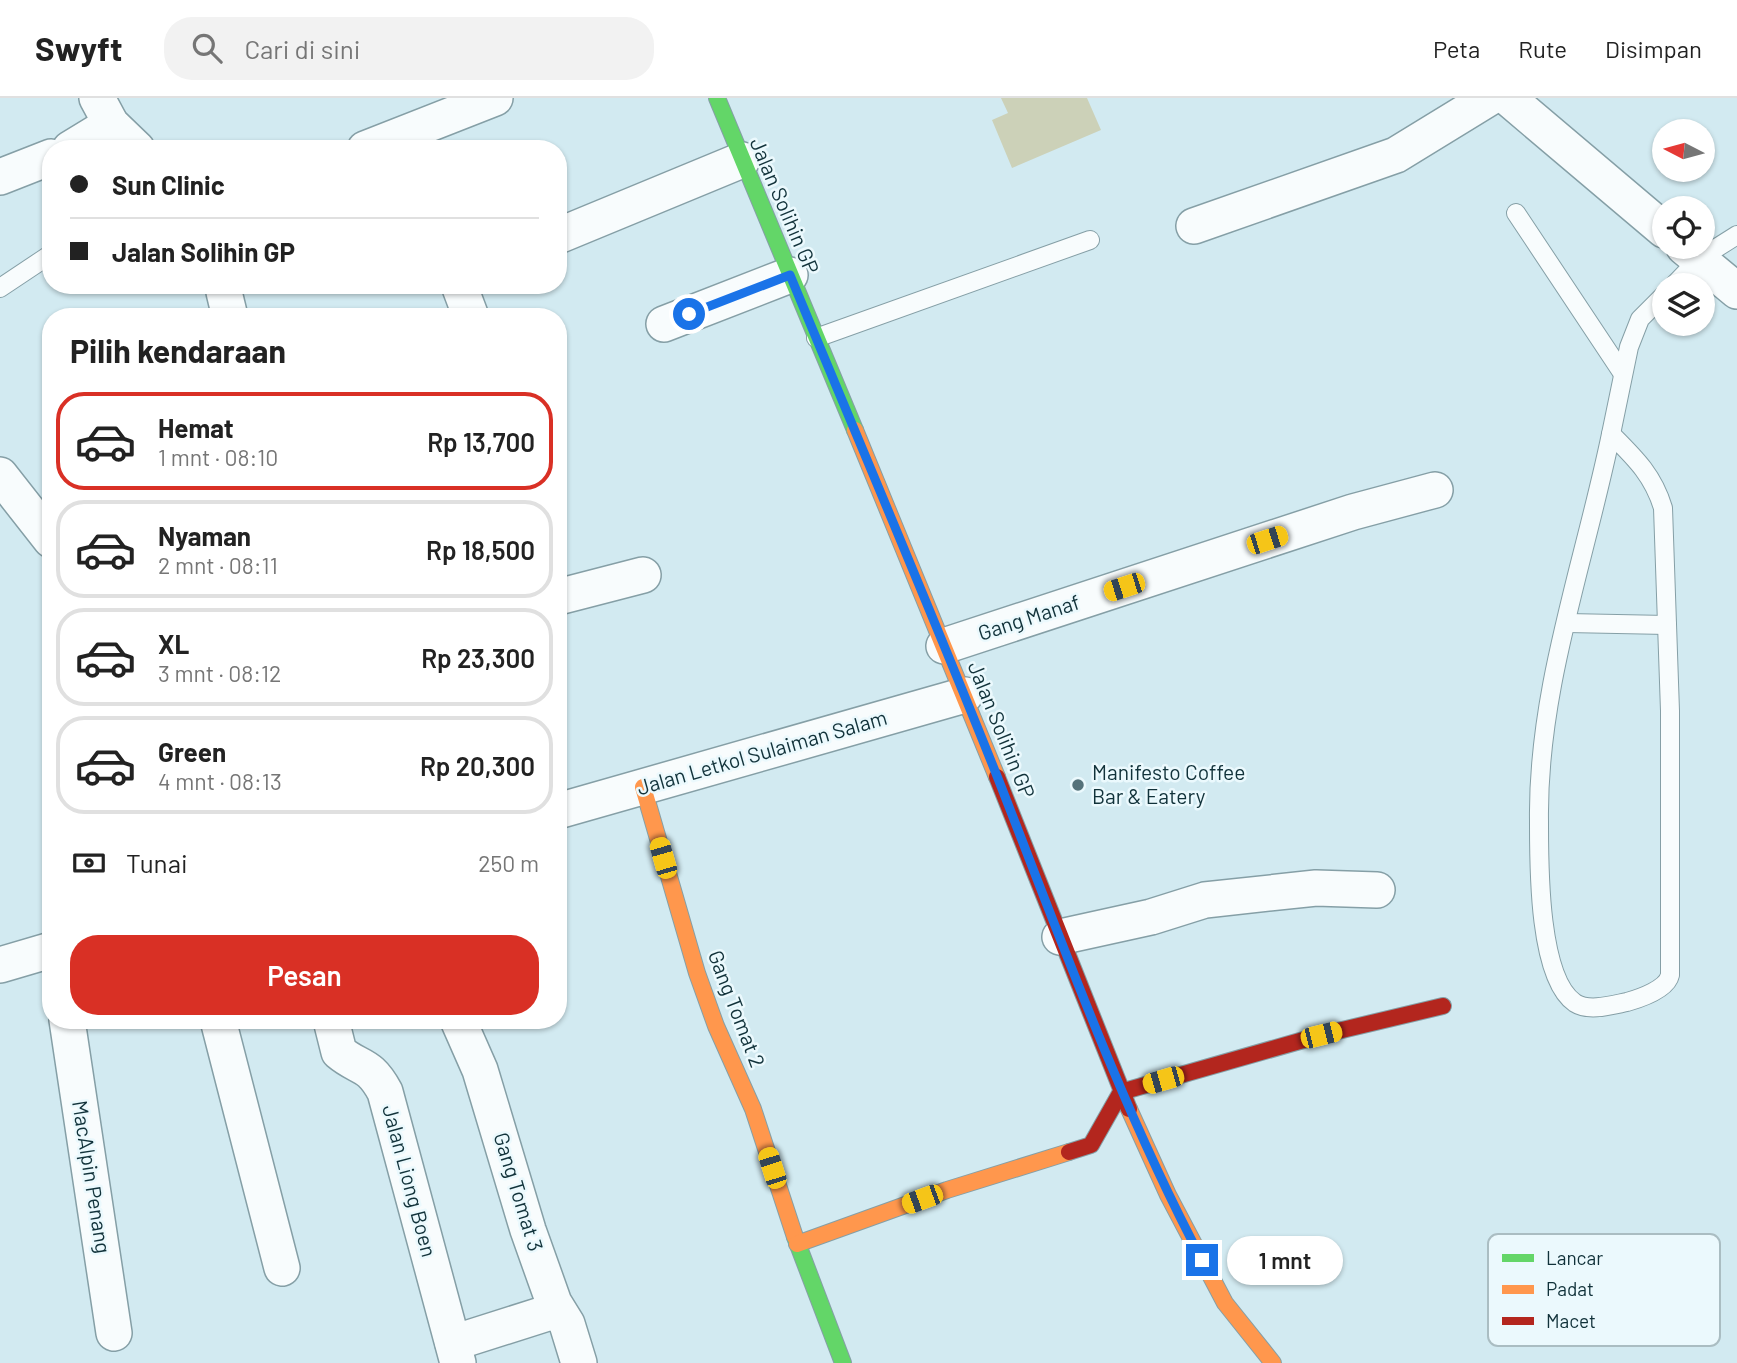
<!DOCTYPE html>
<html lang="id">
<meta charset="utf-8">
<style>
body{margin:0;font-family:Barlow,sans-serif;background:#f2f2f2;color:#222;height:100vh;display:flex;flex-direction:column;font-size:26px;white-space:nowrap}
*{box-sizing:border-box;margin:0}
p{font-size:23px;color:#767676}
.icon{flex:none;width:38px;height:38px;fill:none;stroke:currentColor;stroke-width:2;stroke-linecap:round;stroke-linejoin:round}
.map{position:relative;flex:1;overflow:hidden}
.drawer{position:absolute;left:42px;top:210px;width:525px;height:721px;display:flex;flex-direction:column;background:#fff;border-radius:28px;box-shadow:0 2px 5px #0004}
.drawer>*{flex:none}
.banner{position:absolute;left:42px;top:42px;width:525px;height:154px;border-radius:28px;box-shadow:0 2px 5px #0004;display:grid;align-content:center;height:154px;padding:0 28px;background:#fff}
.needle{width:46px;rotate:276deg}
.controls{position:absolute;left:1652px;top:21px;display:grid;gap:14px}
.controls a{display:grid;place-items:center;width:63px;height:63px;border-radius:50%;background:#fff;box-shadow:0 2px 5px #0004;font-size:35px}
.end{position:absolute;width:32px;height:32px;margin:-16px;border:9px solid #1a73e8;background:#fff;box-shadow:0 0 0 4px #fff}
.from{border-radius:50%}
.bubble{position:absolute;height:49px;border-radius:24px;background:#fff;box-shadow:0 2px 5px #0004;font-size:23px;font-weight:600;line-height:49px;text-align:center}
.car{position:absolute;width:21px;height:42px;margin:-21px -10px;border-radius:9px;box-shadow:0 0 5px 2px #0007;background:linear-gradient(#f5c518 24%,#345 0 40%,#f5c518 0 76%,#345 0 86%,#f5c518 0)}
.banner b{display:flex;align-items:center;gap:24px;height:66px;font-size:26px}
.banner b+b{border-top:2px solid #e0e0e0}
.banner i{width:18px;height:18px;background:#222}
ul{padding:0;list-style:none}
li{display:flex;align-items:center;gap:21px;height:98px;margin:0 14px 10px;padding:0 14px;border:4px solid #e0e0e0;border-radius:28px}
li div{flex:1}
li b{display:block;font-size:26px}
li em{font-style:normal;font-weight:600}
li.on{border-color:#d93025}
li>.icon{width:63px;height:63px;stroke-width:1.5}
h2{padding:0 28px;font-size:32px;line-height:84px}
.pay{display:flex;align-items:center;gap:18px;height:77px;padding:0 28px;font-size:26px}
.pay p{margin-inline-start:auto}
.primary-button{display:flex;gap:14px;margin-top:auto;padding:14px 28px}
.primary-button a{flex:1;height:80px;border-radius:28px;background:#d93025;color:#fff;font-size:28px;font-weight:600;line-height:80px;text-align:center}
header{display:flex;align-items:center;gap:42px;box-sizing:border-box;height:98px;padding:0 35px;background:#fff;border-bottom:2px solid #e0e0e0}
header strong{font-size:33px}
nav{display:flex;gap:38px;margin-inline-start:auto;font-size:24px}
.search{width:490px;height:63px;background:#f2f2f2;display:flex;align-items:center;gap:18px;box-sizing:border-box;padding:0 24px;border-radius:28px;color:#767676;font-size:26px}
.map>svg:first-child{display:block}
.green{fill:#ccd1b8}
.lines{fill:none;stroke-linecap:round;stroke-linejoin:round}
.lane-casing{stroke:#859fa6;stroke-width:20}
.street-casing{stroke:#859fa6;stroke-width:38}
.fast-casing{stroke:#859fa6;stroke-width:18}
.slow-casing{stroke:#859fa6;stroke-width:18}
.jam-casing{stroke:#859fa6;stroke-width:18}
.lane{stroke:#f8fcfd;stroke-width:18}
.street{stroke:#f8fcfd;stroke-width:35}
.fast{stroke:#63d668;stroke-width:16}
.slow{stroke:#ff974d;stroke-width:16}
.jam{stroke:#b3261e;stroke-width:16}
.route{stroke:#1a73e8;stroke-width:9}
.poi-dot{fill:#55727a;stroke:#ebf9fd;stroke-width:2.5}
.labels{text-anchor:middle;stroke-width:5;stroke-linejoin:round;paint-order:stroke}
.street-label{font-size:21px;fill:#11323a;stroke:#ebf9fd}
.poi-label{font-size:21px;fill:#11323a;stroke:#ebf9fd;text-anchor:start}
.key{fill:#ebf9fd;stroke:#aabdc2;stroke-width:2}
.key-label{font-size:19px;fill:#11323a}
</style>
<header>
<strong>Swyft</strong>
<div class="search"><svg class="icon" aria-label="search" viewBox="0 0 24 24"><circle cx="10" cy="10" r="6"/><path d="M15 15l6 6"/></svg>Cari di sini</div>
<nav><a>Peta</a><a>Rute</a><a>Disimpan</a></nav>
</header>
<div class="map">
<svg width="1737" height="1265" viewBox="0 0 1737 1265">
<rect width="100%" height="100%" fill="#d2eaf1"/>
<!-- green -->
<polygon class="green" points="1001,0 1087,0 1101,32 1012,70 992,22 1008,15"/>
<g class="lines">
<defs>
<g id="lane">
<polyline points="1516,115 1623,276"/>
<polyline points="1674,187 1699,161 1737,137"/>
<polyline points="0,190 51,156"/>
<polyline points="816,240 1090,142"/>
<path d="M1611,336C1635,360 1653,377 1663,410L1670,613V877C1667,891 1641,900 1627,904C1612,907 1589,914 1575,905C1538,880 1539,766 1539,723C1537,592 1585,463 1611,336Z"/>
<polyline points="1611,336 1629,249 1640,221 1664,197"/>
<polyline points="1567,525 1667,527"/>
</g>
<g id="street">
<polyline points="97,0 111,26 137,51"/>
<polyline points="1508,0 1664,132"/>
<polyline points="70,51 111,26"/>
<polyline points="365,51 495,0"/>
<polyline points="0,79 51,59"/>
<polyline points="1194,128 1396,57 1489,0"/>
<polyline points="558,138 742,62"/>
<polyline points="1684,149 1737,193"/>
<polyline points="459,187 471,219"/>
<polyline points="224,194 230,219"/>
<polyline points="664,226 790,177"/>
<polyline points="0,377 51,442"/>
<polyline points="558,499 643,477"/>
<polyline points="944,548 1353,414 1435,392"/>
<polyline points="558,713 965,597"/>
<polyline points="1060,839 1151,819 1205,802 1316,790 1377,792"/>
<polyline points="0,867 51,852"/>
<polyline points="67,922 114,1235"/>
<polyline points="218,922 282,1170"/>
<path d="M331,922L339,954C359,971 369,964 385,994L458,1265"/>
<polyline points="458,922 480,972 528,1132 554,1205 567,1226 579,1265"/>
<polyline points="453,1245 557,1212"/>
</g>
<g id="fast">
<polyline points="717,0 855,332"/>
<polyline points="795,1139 843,1265"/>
</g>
<g id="slow">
<polyline points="855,332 997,679"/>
<polyline points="643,689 697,875 716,928 753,1011 795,1139"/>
<polyline points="1129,1011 1168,1097 1225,1205 1273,1265"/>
<polyline points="797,1146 947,1092 1069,1054"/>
</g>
<g id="jam">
<polyline points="997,679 1129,1011"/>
<polyline points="1069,1054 1091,1047 1121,994 1321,937 1443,908"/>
</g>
</defs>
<!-- lane casing -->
<use href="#lane" class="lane-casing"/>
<!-- street casing -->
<use href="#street" class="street-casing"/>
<!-- fast casing -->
<use href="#fast" class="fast-casing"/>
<!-- slow casing -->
<use href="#slow" class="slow-casing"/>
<!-- jam casing -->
<use href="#jam" class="jam-casing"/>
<!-- lane -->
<use href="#lane" class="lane"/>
<!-- street -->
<use href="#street" class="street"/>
<!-- fast -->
<use href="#fast" class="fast"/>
<!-- slow -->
<use href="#slow" class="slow"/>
<!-- jam -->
<use href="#jam" class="jam"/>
</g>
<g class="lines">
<!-- route -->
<path class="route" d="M689,216L790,177C859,344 930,510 997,678C1061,841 1120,1007 1202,1162"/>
</g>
<!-- markers -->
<circle class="poi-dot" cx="1078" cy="687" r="7"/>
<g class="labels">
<!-- street labels -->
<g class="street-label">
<text transform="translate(784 108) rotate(67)" y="7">Jalan Solihin GP</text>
<text transform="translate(1029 520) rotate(-18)" y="7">Gang Manaf</text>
<text transform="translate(1001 632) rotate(68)" y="7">Jalan Solihin GP</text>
<text transform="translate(762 655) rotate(-16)" y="7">Jalan Letkol Sulaiman Salam</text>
<text transform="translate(736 911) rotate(69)" y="7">Gang Tomat 2</text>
<text transform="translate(91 1079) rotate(81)" y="7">MacAlpin Penang</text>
<text transform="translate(409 1083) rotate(75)" y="7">Jalan Liong Boen</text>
<text transform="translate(518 1094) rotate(73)" y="7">Gang Tomat 3</text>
</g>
<!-- poi labels -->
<g class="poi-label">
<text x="1092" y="682">Manifesto Coffee<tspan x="1092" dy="24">Bar &amp; Eatery</tspan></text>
</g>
</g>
<!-- legend -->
<rect x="1488" y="1136" width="232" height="112" rx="10" class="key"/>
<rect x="1502" y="1156" width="32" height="8" fill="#63d668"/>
<rect x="1502" y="1187" width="32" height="9" fill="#ff974d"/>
<rect x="1502" y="1219" width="32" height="8" fill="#b3261e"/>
<g class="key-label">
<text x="1546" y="1167">Lancar</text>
<text x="1546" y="1198">Padat</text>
<text x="1546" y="1230">Macet</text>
</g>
</svg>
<div class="controls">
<a><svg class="needle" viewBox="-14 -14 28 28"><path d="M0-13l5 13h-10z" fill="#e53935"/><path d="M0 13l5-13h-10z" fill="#767676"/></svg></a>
<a><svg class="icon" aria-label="locate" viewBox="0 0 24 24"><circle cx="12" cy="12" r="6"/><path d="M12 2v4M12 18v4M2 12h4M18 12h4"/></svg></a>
<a><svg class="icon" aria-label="layers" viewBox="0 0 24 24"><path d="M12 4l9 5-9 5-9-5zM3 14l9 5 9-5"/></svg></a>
</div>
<i class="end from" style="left:689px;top:216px"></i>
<i class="end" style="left:1202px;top:1162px"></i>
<div class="bubble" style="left:1227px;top:1138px;width:116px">1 mnt</div>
<i class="car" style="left:1267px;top:442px;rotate:72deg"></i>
<i class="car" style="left:1124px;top:489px;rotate:252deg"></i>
<i class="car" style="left:663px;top:760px;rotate:344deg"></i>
<i class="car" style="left:1321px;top:937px;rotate:76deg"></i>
<i class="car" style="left:1163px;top:982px;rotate:254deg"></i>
<i class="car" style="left:772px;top:1070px;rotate:342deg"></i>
<i class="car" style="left:922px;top:1101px;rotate:250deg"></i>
<div class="banner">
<b><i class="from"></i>Sun Clinic</b>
<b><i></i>Jalan Solihin GP</b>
</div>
<section class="drawer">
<h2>Pilih kendaraan</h2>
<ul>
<li class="on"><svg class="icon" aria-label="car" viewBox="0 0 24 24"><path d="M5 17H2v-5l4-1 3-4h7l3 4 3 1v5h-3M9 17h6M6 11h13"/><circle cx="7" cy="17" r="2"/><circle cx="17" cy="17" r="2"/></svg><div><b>Hemat</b><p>1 mnt · 08:10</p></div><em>Rp 13,700</em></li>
<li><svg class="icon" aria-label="car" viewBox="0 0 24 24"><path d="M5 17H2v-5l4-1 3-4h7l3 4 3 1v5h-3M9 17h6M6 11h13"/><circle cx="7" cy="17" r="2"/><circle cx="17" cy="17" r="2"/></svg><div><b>Nyaman</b><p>2 mnt · 08:11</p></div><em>Rp 18,500</em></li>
<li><svg class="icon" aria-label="car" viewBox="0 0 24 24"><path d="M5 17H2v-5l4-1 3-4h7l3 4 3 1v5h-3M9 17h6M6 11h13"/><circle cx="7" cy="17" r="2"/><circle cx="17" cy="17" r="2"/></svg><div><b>XL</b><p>3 mnt · 08:12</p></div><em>Rp 23,300</em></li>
<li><svg class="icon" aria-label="car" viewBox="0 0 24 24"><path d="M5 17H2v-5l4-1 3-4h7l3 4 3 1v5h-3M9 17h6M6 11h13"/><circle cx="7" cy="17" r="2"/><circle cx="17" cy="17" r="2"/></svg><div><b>Green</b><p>4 mnt · 08:13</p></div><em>Rp 20,300</em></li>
</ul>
<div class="pay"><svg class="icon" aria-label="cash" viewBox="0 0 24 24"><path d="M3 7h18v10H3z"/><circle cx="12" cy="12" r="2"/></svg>Tunai<p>250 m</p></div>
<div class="primary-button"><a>Pesan</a></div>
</section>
</div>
